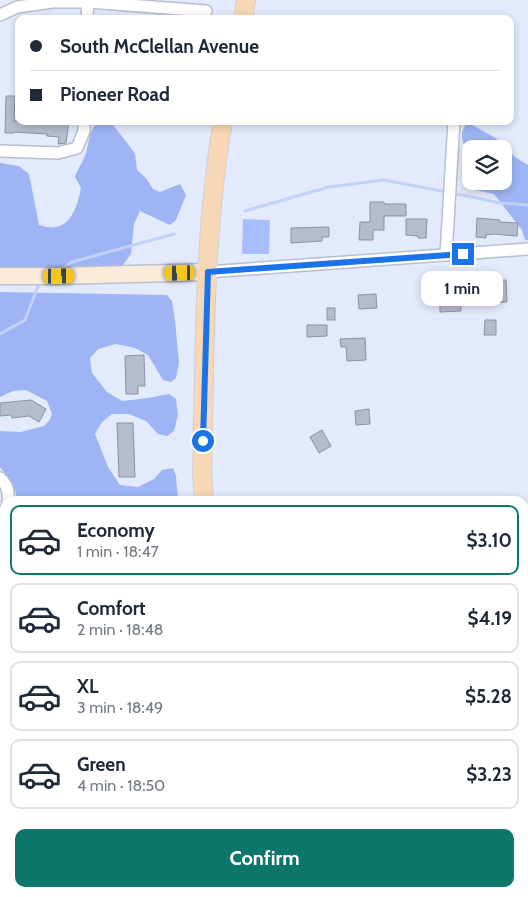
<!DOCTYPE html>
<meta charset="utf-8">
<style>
body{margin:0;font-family:Cabin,sans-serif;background:#f6f6f7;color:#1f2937;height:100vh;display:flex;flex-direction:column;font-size:19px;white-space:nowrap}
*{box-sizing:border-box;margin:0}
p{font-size:16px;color:#747a83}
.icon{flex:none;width:28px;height:28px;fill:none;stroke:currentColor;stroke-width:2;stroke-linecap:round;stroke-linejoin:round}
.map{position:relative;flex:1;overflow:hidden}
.drawer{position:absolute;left:0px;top:496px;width:529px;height:401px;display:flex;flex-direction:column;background:#fff;border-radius:15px 15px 0 0;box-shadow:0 2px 8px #0003}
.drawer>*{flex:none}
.guide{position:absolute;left:15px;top:15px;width:499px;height:110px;border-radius:10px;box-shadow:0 2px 8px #0003;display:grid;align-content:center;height:110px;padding:0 15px;background:#fff}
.tools{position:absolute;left:462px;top:140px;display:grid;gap:10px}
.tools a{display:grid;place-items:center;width:50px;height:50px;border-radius:10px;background:#fff;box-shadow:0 2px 8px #0003;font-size:25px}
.end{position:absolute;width:22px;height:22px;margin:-11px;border:6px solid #1a73e8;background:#fff;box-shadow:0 0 0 2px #fff}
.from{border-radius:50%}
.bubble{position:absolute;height:35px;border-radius:10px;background:#fff;box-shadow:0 2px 8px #0003;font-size:16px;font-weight:700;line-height:35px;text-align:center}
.car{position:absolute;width:15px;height:30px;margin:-15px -8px;border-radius:6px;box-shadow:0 0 4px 1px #0007;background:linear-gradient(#f5c518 24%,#345 0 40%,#f5c518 0 76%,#345 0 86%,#f5c518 0)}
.guide b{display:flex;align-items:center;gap:18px;height:48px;font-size:19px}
.guide b+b{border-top:1px solid #e0e1e3}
.guide i{width:12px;height:12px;background:#1f2937}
ul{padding:9px 0 0;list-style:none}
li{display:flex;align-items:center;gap:15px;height:70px;margin:0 10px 8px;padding:0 5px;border:2px solid #e0e1e3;border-radius:10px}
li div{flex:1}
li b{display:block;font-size:19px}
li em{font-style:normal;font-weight:700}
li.active{border-color:#0f766e}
li>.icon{width:45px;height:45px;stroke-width:1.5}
.action{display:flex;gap:10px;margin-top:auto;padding:10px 15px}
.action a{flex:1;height:58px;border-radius:10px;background:#0f766e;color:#fff;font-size:20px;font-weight:700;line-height:58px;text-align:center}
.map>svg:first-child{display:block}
.green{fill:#a7befe}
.forest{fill:#9eb4f4}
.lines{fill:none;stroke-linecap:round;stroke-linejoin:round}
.stream{stroke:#c2d1f8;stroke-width:3}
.building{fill:#b6bccd;stroke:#8b91a1}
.street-casing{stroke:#b8bfcf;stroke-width:14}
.secondary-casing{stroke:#b8bfcf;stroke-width:19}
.primary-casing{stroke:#cfcfd0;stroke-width:20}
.street{stroke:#fff;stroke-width:11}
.secondary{stroke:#fbebda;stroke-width:16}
.primary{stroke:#f8d7b6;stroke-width:18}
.route{stroke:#1a73e8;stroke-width:6}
</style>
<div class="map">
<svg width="528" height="897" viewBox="0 0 528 897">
<rect width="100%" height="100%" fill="#e3eafb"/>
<!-- green -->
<polygon class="green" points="243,219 270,220 269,254 242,254"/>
<!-- forest -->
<g class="forest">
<path d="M100,121H110L131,148L135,154L137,170L146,178L153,189L160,192L180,184L186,195L176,220L170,225L140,211L134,224L131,254L122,266L0,270V163L19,166L29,174L39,225C68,235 76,212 81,188L75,177C77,170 81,165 84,158C90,146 87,129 100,121Z"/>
<path d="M467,122L497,139L515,157L528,165V240H525L522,230L494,194L475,190L474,181H504V149H486L481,147L477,149H471V156C462,143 458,136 467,122Z"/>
<polygon points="0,292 167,295 172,301 175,321 179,363 176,378 171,382 163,380 148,355 135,348 116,344 98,349 90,358 92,373 107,392 122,401 148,398 169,394 176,399 178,415 174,431 167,436 158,434 146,421 129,414 112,414 102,422 95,434 108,467 120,485 138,487 154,479 162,470 173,468 176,476 178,501 18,501 13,484 0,467 0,431 21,432 44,426 49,421 52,414 47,401 26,390 13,391 0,397"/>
<polygon points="5,532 5,642 0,644 0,534"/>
<polygon points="0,762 5,764 5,869 0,878"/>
<polygon points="247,892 248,897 63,897 51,893"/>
</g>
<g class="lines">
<!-- stream -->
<g class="stream">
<polyline points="452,193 501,203 528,205"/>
<polyline points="245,211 329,187 384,180 446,192"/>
<polyline points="61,269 72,262 174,234"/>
<polyline points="0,334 25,320 40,281"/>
<polyline points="0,553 5,557"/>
<polyline points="524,707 528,708"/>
</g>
</g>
<!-- building -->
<g class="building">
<polygon points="6,96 15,96 14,121 69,121 66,143 58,144 59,137 47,136 47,134 14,132 14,133 5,133"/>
<polygon points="370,202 384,202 384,204 406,204 406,216 384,216 384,230 373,230 373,240 359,240 360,222 370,222"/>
<polygon points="477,218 500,220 500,222 518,223 517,236 493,234 486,235 486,238 476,237"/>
<polygon points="406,219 427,219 426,238 418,238 418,236 406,235"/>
<polygon points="329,227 329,237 322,237 322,241 291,243 291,228"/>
<polygon points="506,280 507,302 489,303 488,289 494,288 493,281"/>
<polygon points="460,291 461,311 440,312 440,292"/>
<polygon points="376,294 377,308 359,309 358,295"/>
<rect x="327" y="308" width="8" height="12"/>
<polygon points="485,320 496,320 496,335 484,335"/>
<polygon points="307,325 327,325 327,336 307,337"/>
<polygon points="365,338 366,360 347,361 346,347 341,347 340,339"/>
<polygon points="144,355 145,386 138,386 138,394 126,394 125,356"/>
<polygon points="31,400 46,409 39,422 29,416 12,418 11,415 0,416 0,403"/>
<polygon points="369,409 370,424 356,425 355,411"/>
<polygon points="117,423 133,423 135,477 119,477"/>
<polygon points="322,430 331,446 319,453 310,437"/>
</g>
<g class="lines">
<defs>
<g id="street">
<polyline points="0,15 17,7 52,2 88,2 206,11"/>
<polyline points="87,19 88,0"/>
<polyline points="0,151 58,153 77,148 84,131 84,121"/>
<polyline points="446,255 454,121"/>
<polyline points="207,272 528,249"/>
<path d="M0,478C7,484 9,492 8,501"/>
<polyline points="0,516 5,510"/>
<polyline points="415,892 428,897"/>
</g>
<polyline id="secondary" points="0,276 59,276 207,272"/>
<g id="primary">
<polyline points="243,19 246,0"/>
<path d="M204,501L202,473C205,356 203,236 223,121"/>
<polyline points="295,892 296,897"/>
</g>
</defs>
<!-- street casing -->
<use href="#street" class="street-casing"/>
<!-- secondary casing -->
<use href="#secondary" class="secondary-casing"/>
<!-- primary casing -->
<use href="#primary" class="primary-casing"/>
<!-- street -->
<use href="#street" class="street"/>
<!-- secondary -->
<use href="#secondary" class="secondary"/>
<!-- primary -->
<use href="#primary" class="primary"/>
</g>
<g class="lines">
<!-- route -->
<polyline class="route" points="203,441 208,272 463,254"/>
</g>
</svg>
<div class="tools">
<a><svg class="icon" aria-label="layers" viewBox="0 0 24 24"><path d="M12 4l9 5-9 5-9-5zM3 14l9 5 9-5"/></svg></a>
</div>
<i class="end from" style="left:203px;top:441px"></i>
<i class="end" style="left:463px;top:254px"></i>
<div class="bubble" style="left:421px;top:271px;width:82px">1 min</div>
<i class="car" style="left:180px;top:273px;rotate:269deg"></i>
<i class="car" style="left:59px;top:276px;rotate:89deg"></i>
<div class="guide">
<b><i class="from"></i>South McClellan Avenue</b>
<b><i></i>Pioneer Road</b>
</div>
<section class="drawer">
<ul>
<li class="active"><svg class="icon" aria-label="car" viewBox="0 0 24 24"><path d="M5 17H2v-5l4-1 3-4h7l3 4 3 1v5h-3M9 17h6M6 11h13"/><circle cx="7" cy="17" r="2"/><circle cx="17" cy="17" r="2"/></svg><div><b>Economy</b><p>1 min · 18:47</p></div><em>$3.10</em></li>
<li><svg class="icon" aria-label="car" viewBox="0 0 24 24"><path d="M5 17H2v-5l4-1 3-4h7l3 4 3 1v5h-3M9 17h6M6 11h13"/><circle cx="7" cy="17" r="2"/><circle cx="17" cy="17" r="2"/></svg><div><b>Comfort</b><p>2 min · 18:48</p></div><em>$4.19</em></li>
<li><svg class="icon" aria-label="car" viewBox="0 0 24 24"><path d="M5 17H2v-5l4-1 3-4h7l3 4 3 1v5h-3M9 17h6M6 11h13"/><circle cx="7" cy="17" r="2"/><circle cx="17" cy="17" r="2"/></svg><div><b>XL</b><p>3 min · 18:49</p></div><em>$5.28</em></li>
<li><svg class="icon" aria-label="car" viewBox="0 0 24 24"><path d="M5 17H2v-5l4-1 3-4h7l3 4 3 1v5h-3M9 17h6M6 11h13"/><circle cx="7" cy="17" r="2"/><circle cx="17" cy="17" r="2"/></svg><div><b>Green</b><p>4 min · 18:50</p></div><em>$3.23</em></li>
</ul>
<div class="action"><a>Confirm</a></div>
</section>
</div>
